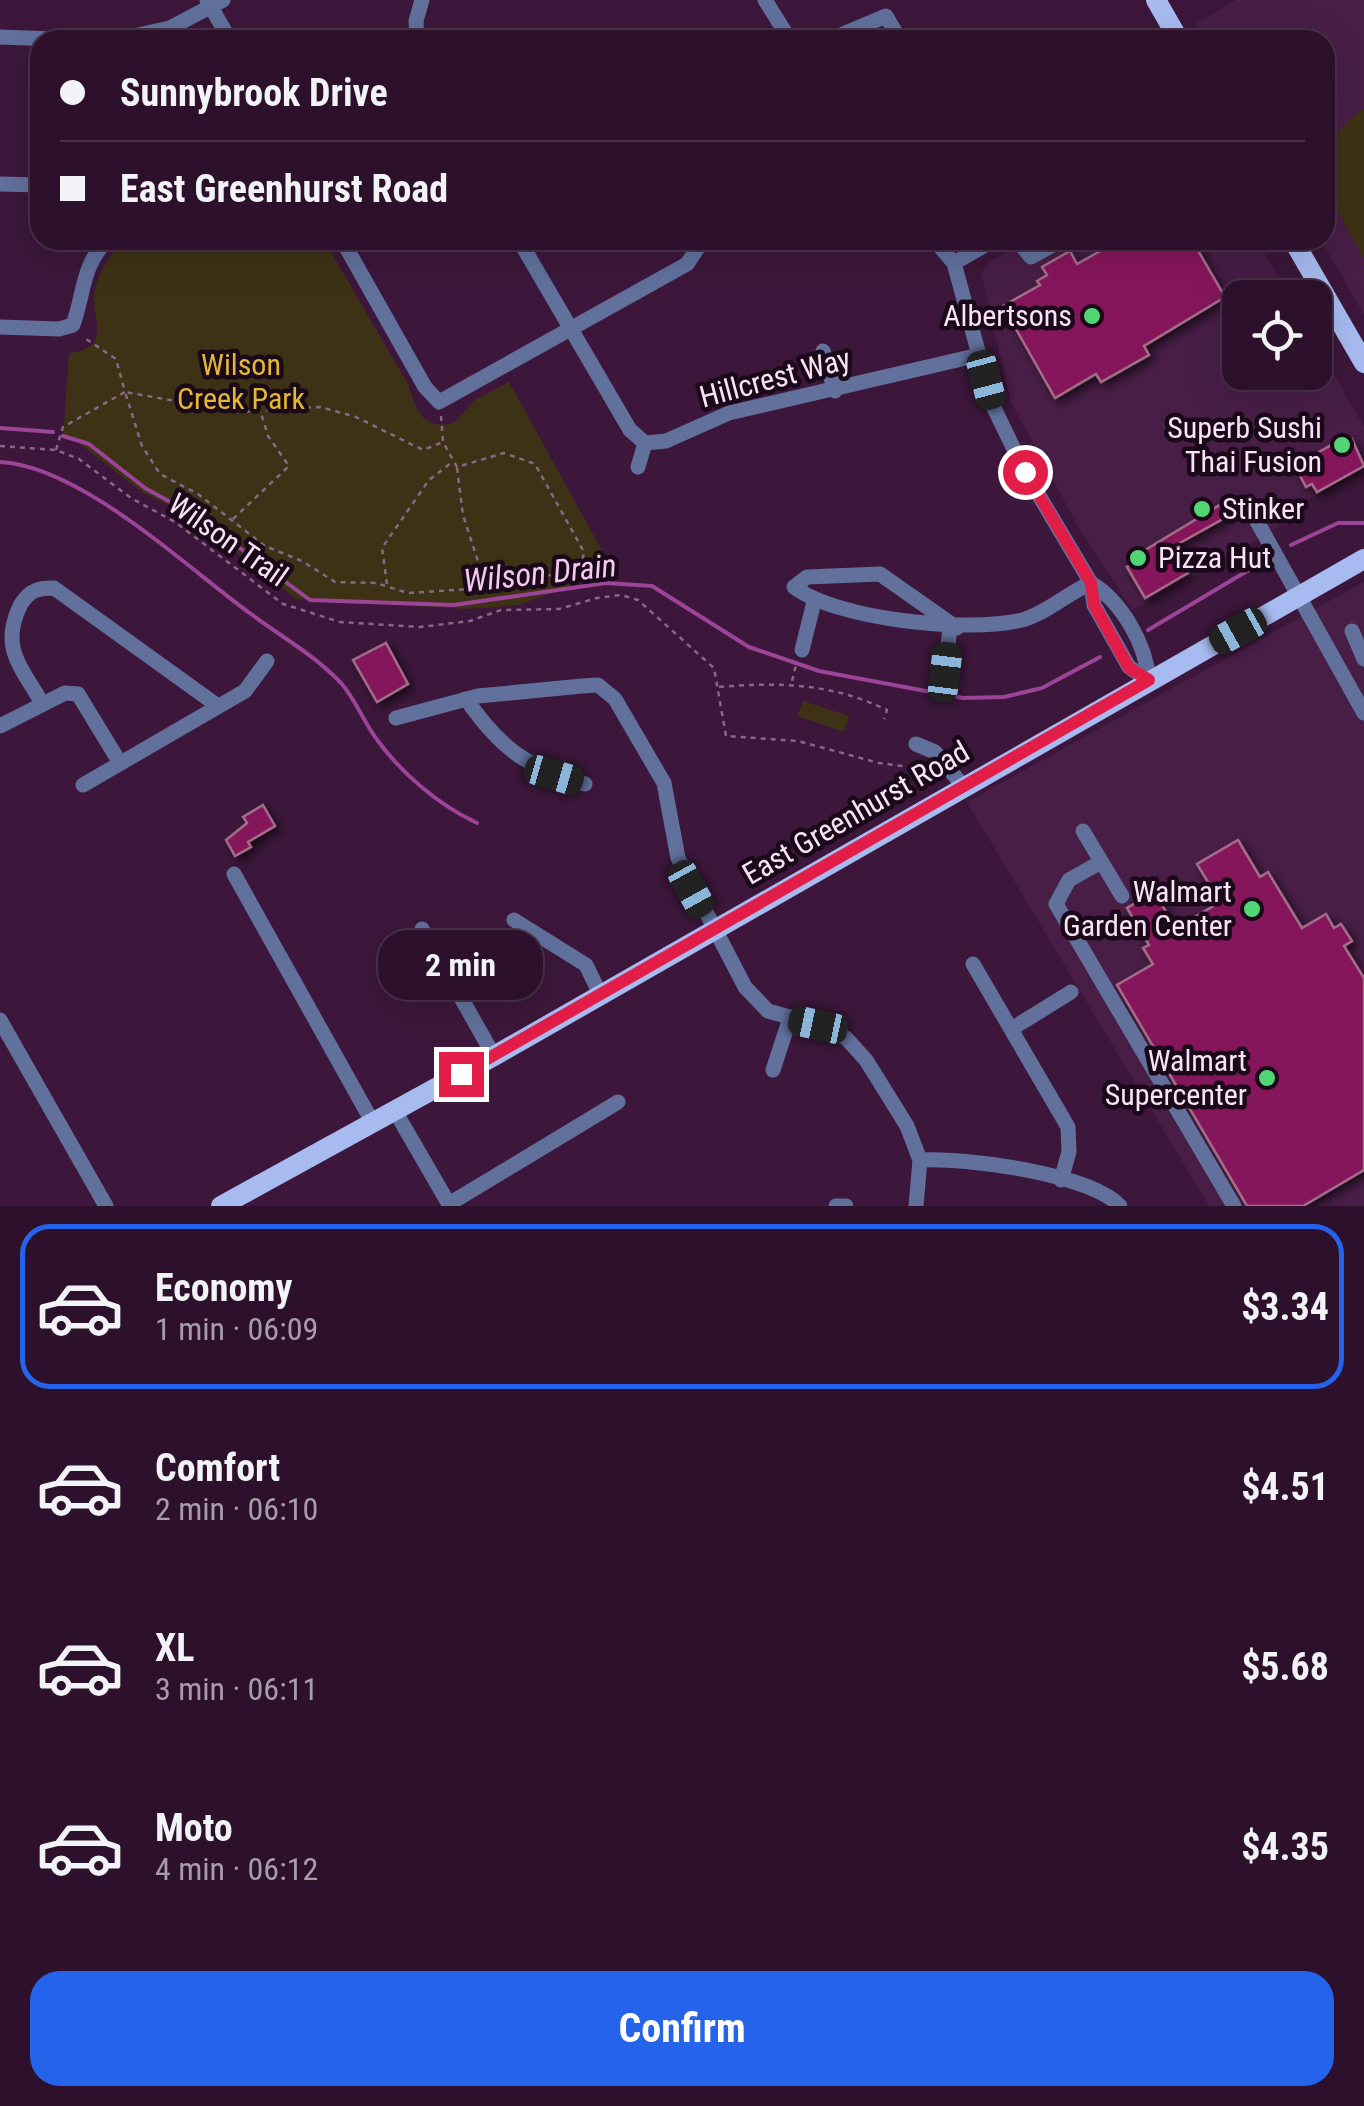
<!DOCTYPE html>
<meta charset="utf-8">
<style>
body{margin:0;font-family:"Roboto Condensed",sans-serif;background:#391f38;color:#f1f3f6;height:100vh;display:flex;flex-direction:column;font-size:38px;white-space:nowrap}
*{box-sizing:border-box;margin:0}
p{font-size:32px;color:#a79da9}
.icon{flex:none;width:55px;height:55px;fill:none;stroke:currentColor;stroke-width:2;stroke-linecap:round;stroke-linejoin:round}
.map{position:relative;height:1206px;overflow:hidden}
.details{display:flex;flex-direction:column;background:#2d112c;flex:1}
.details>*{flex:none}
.banner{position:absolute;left:30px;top:30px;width:1305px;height:220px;border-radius:30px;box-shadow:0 10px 40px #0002,0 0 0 2px #483148;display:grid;align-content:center;height:220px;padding:0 30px;background:#2d112c}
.fabs{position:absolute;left:1222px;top:280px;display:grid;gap:20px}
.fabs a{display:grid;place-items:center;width:110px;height:110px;border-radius:20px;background:#2d112c;box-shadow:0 10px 40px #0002,0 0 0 2px #483148;font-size:50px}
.end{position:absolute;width:45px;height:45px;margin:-22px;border:12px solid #e11d48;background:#fff;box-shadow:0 0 0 5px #fff}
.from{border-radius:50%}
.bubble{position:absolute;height:70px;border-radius:30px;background:#2d112c;box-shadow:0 10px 40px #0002,0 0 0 2px #483148;font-size:32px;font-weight:700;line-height:70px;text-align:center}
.car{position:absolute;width:30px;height:60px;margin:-30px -15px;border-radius:12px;box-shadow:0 0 8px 2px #0007;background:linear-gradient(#222 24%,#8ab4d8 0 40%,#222 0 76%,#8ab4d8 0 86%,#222 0)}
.banner b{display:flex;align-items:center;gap:35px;height:95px;font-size:38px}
.banner b+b{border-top:2px solid #483148}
.banner i{width:25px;height:25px;background:#f1f3f6}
ul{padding:18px 0 0;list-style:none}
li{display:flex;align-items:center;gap:30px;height:165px;margin:0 20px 15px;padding:0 10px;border:5px solid transparent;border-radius:30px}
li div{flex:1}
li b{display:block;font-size:38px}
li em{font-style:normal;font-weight:700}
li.active{border-color:#2563eb}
li>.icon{width:90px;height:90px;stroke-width:1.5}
.action{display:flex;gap:20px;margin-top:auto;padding:20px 30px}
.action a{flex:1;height:115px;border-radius:30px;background:#2563eb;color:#fff;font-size:40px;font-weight:700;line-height:115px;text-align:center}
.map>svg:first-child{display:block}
.built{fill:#481e47}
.green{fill:#3d3215}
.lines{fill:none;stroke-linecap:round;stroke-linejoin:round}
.stream{stroke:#9b4498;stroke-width:4}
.building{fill:#86185b;stroke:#a36d88;stroke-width:2.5;filter:url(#shadow)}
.path{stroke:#886886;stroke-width:2.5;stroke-dasharray:5 5;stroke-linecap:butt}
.minor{stroke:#61719c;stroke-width:15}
.major{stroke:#a7bbf1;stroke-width:20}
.route{stroke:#e11d48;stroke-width:12}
.poi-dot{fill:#52d673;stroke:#1a0a19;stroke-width:4}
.labels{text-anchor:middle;stroke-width:9;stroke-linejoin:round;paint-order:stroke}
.poi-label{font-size:30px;fill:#f9e1f7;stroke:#1a0a19;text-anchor:end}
.park-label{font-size:30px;fill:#e5b832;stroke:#1a0a19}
.street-label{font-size:30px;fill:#f9e1f7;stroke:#1a0a19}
.water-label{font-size:32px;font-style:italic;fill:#f6c9f3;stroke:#1a0a19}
</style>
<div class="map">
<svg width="1364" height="1206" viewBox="0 0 1364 1206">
<defs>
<filter id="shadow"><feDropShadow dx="4.5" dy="4.5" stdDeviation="5" flood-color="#0009"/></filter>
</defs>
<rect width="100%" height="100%" fill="#3c173b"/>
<!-- built -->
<g class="built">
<polygon points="1236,0 1364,0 1364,315 1321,240 1325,240 1325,40 1207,40 1197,23"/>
<polygon points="1028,240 1257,240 1290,297 1240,298 1240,372 1315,372 1315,341 1364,427 1364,467 1301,504 1305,512 1132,610 1079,528 1011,402 981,273 989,262"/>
<polygon points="1364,582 1364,1206 1209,1206 967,802"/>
</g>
<!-- green -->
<g class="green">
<path d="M1364,109V258C1333,205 1298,152 1364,109Z"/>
<path d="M127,240H324L409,386C416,411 423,430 454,423L475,400L509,382L613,570L519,605L468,609L296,599L188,515L142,492L75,440L63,438L69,353C113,348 92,320 94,296C96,274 110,253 127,240Z"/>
<polygon points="803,701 849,716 844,732 797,716"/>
</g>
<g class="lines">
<!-- stream -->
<g class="stream">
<polyline points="0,428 53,432"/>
<polyline points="63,436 89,444 145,488 199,518 310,600 454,605 606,583 652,586 749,647 819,671 963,698 1004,697 1042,688 1100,657"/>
<path d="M0,462C81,466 186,567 251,614C283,638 313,654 341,683C356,700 364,723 378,741C403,775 439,805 477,823"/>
<polyline points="1291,545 1338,523 1364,523"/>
<polyline points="1148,630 1264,561"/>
</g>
</g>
<!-- building -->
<g class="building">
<polygon points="1120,240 1192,240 1225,297 1144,346 1149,355 1101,382 1096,374 1055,398 1003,306 1040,285 1037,281 1047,275 1042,267 1070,251 1077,264"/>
<polygon points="1345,437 1348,442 1352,439 1364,466 1317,492 1312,484 1306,487 1295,466"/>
<polygon points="1223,503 1230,515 1178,544 1188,573 1145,598 1127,567 1134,563 1132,558"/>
<polygon points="386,643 408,684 377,702 353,660"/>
<polygon points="263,805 275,826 248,842 251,847 235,856 226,840 247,823 243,817"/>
<polygon points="1238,840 1260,877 1268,872 1302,928 1326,914 1334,928 1341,924 1352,941 1344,946 1364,978 1364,1170 1303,1206 1247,1206 1117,985 1153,964 1143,948 1149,945 1127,908 1154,892 1176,928 1220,902 1197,864"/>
</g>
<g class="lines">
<!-- path -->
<g class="path">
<polyline points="441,416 443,442 457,467 504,453 535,464 584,552 582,562 563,573 470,589 408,593 376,583 335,582 302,561 265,546 198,494 160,474 142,446 125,392 237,412 320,407 356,417 423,450 443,442"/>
<polyline points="0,446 56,450 79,459 131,498 175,522 283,604 340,622 420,627 470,621 501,610 559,609 597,598 621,595 638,600 714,668 726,736 798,741 879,763 932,770"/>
<polyline points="56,450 63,427 125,392 116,359 83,337"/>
<polyline points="457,468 463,515 486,586"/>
<polyline points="233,519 289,466 268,436 261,413"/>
<polyline points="387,584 382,548 429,480 451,463"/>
<polyline points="792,681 796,665"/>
<path d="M719,687C780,682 831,683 887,710L884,719"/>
</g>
<!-- minor -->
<g class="minor">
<polyline points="207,0 230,40"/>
<polyline points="765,0 790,40"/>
<polyline points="0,37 80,40"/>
<polyline points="115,40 170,28 223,0"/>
<polyline points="417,40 416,21 422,0"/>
<polyline points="829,40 886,16 900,40"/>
<polyline points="0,184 40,185"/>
<polyline points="342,240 425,387 439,402 687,264 703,240"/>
<polyline points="519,240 630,430 645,443 666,441 729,413 979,355"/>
<polyline points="934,240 954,263 993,406 1025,472 1091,583 1094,605 1129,667 1149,681"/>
<polyline points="1017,240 1031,257 1062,240"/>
<polyline points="954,263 994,240"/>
<path d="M0,327L59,329L73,325C84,295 82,263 108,240"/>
<polyline points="823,351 835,391"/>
<polyline points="638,467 645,443"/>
<polyline points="1254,516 1364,713"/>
<path d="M1091,583C1122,602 1146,644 1149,681"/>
<path d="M957,628L880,574L807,577L794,587C838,620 968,633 1022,620C1045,614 1068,593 1091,583"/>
<polyline points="1352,631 1364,659"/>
<polyline points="802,650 814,602"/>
<polyline points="945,672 950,627"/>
<path d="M466,699C501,749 526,767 585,784"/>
<path d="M42,703C19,664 0,646 21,604C30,590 38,588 54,588L218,706"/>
<polyline points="396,718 478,696 582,686 598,685 615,699 664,783 678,858 745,987 768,1011 818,1025 846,1038 866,1060 907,1126 920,1160 916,1206"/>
<polyline points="0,726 65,693 78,694 120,763"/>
<polyline points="916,744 935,752 963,786"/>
<polyline points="83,785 245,691 267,661"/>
<polyline points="1083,831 1122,896"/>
<polyline points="1101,862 1069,880 1056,904 1234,1206"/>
<polyline points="234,874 373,1123"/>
<polyline points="514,920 586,965 600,994"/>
<polyline points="422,929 494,1056"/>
<polyline points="973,964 1068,1127 1069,1152 1061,1180"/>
<polyline points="0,1020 106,1206"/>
<polyline points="1013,1028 1071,992"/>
<polyline points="773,1070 790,1018"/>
<polyline points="395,1111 450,1206"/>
<path d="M920,1160C964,1157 1091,1174 1120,1206"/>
<polyline points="449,1204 618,1102"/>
<polyline points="836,1206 846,1206"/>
</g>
<!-- major -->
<g class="major">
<polyline points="1156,0 1179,40"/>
<polyline points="1293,240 1364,363"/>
<polyline points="221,1206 494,1056 1364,559"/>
</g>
</g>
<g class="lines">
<!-- route -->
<polyline class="route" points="461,1074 1149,680 1129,668 1094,605 1091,583 1025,472"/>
</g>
<!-- markers -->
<g class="poi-dot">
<circle cx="1092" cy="316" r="10"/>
<circle cx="1342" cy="445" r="10"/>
<circle cx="1202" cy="509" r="10"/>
<circle cx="1138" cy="558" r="10"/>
<circle cx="1252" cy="909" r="10"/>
<circle cx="1267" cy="1078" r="10"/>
</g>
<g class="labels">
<!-- poi labels -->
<g class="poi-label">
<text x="1072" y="326">Albertsons</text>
<text x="1322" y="438">Superb Sushi<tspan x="1322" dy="34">Thai Fusion</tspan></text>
<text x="1222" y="519" text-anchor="start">Stinker</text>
<text x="1158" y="568" text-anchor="start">Pizza Hut</text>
<text x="1232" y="902">Walmart<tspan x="1232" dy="34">Garden Center</tspan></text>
<text x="1247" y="1071">Walmart<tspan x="1247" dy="34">Supercenter</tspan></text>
</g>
<!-- park labels -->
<g class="park-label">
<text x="241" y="375">Wilson<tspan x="241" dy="34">Creek Park</tspan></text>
</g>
<!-- street labels -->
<g class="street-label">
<text transform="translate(775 378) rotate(-15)" y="10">Hillcrest Way</text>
<text transform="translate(228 540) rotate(35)" y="10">Wilson Trail</text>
<text transform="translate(856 813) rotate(-30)" y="10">East Greenhurst Road</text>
</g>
<!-- water labels -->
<g class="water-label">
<text transform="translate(540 573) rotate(-6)" y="11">Wilson Drain</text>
</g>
</g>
</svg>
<div class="fabs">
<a><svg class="icon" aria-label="locate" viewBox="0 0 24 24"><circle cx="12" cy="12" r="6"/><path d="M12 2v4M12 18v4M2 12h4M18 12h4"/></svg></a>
</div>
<i class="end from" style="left:1025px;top:472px"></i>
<i class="end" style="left:461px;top:1074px"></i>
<div class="bubble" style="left:378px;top:930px;width:165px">2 min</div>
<i class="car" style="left:986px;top:380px;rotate:165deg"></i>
<i class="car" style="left:1238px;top:631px;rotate:241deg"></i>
<i class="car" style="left:945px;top:672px;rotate:7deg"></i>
<i class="car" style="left:554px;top:775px;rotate:106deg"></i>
<i class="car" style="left:691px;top:889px;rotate:151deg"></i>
<i class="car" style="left:818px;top:1025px;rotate:282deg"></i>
<div class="banner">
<b><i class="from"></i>Sunnybrook Drive</b>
<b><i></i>East Greenhurst Road</b>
</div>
</div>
<section class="details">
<ul>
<li class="active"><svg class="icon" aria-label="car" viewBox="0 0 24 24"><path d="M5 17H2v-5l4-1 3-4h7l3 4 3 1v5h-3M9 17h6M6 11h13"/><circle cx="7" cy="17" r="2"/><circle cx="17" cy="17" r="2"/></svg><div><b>Economy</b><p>1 min · 06:09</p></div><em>$3.34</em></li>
<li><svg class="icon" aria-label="car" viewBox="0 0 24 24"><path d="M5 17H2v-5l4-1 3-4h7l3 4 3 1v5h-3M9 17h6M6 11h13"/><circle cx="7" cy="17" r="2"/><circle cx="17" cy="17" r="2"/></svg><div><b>Comfort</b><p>2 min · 06:10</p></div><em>$4.51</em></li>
<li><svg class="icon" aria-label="car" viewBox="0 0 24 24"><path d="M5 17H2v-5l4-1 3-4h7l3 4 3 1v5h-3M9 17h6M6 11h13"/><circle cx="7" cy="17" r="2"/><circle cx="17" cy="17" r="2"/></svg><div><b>XL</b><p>3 min · 06:11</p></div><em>$5.68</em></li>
<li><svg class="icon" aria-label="car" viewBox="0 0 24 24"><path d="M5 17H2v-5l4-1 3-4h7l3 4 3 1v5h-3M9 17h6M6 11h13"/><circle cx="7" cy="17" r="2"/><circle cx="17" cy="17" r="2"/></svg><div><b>Moto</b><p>4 min · 06:12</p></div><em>$4.35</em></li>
</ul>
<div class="action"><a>Confirm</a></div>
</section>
